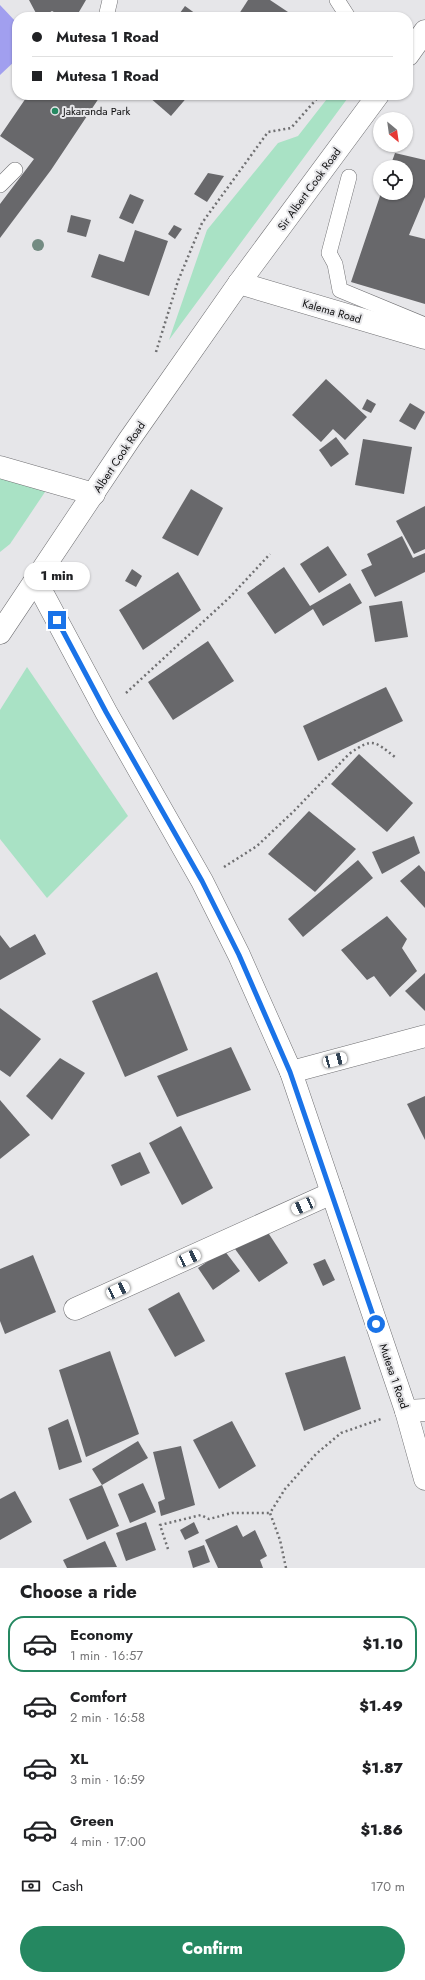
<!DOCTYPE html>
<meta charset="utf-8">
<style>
body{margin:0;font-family:Jost,sans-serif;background:#f2f2f2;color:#202124;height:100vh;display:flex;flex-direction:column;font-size:15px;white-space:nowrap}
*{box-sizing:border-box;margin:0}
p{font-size:13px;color:#757577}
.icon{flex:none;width:22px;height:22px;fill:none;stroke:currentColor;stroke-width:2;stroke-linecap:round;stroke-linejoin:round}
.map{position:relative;height:1568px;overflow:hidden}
.panel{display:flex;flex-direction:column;background:#fff;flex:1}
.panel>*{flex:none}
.top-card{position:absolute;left:12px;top:12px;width:401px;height:88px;border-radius:16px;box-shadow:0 1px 3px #0004;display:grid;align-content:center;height:88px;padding:0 20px;background:#fff}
.needle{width:26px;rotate:151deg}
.tools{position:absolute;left:373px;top:112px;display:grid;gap:8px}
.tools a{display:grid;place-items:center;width:40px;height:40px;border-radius:50%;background:#fff;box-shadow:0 1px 3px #0004;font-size:20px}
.end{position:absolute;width:18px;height:18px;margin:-9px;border:5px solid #1a73e8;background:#fff;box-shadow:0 0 0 2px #fff}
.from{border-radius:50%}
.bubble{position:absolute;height:28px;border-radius:14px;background:#fff;box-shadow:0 1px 3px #0004;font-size:13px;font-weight:800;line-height:28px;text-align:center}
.car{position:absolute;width:12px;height:24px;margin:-12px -6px;border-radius:5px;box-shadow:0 0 3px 1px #0007;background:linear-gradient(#fff 24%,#345 0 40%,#fff 0 76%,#345 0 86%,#fff 0)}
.top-card b{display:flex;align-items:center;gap:14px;height:38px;font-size:15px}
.top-card b+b{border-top:1px solid #e0e0e0}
.top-card i{width:10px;height:10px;background:#202124}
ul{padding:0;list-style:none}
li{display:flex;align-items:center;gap:12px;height:56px;margin:0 8px 6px;padding:0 12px;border:2px solid transparent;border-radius:16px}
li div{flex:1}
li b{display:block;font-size:15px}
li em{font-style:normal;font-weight:800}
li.selected{border-color:#258861}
li>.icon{width:36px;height:36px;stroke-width:1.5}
h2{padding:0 20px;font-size:18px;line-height:48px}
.pay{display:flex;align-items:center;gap:10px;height:44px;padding:0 20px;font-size:15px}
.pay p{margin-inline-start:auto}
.cta{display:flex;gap:8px;margin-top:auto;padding:8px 20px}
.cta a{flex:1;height:46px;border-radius:24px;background:#258861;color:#fff;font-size:16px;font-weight:800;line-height:46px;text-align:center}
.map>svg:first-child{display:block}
.green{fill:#a9e2c5}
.water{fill:#a19fef}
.building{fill:#68686b}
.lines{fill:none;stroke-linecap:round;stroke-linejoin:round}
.service-casing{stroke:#707073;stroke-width:16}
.minor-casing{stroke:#707073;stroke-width:23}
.tertiary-casing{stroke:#707073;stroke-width:23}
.secondary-casing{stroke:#707073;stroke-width:23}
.path{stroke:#707072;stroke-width:2.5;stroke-dasharray:2 3;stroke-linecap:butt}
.service{stroke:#fff;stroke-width:15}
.minor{stroke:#fff;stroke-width:22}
.tertiary{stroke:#fff;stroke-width:22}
.secondary{stroke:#fff;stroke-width:22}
.tree{fill:#738b82}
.route{stroke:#1a73e8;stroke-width:5}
.poi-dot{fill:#258861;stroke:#e6e6e9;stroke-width:1.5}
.labels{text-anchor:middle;stroke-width:4;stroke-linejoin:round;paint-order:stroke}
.poi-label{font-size:11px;fill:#0c0c0d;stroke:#e6e6e9;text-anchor:start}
.street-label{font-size:11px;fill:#0c0c0d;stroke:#e6e6e9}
</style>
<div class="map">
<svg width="425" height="1568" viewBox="0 0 425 1568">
<rect width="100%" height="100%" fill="#e6e6e9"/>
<!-- green -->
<g class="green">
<polygon points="330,95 350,95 169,340 207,230 278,143 298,136"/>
<polygon points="0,478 42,481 45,492 10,544 0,552"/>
<polygon points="27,667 128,816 47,898 0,839 0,710"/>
</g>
<!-- water -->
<polygon class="water" points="0,5 17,23 17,59 0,75"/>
<!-- building -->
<g class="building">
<polygon points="29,0 86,0 76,17 63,17 52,11 42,17 38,17"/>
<polygon points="248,0 270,0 294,16 237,17"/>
<polygon points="185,6 196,14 195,17 177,17"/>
<polygon points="28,95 101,95 51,170 0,238 0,204 34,159 0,136"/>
<polygon points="150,95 189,95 171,116 149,97"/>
<polygon points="395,153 425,160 425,197 409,235 425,239 425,304 351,282 381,193 406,193 406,167 390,167"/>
<polygon points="208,173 224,176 207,202 194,194"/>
<polygon points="130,194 144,200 133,224 119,218"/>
<polygon points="71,215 91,220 86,237 67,232"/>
<polygon points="174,225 182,229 175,239 168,234"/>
<polygon points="135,230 168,241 149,296 91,277 99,254 124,262"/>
<polygon points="326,379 367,417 345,440 333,429 321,442 292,415"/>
<polygon points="367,399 376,404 371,413 362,409"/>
<polygon points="410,403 425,412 415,430 399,421"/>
<polygon points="336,437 349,454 331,467 319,450"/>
<polygon points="363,439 412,447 404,494 355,485"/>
<polygon points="191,489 223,508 198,556 162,538"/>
<polygon points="425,506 425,549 414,554 396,521"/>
<polygon points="402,536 413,558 425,553 425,572 375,597 361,570 372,565 367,554"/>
<polygon points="328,546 347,575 319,593 300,564"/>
<polygon points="284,567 310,606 350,583 362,603 323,626 313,609 275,634 247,593"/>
<polygon points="132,569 142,576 136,587 125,581"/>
<polygon points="178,572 201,610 143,650 119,610"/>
<polygon points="402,601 408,637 375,642 369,606"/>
<polygon points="208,641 234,681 173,720 148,682"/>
<polygon points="386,687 403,721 318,761 303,726"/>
<polygon points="359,754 413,803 387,832 331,784"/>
<polygon points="309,811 356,849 315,892 268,854"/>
<polygon points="414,836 420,853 382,874 372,852"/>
<polygon points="358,860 373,878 303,937 288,919"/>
<polygon points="419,865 425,872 425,908 400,881"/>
<polygon points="387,916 407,939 402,948 417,971 390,997 374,976 367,980 341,950"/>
<polygon points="35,934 46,954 0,980 0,935 10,948"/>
<polygon points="157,972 188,1050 125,1077 92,1001"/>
<polygon points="425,973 425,1011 405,991"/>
<polygon points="0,1008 41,1039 10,1077 0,1070"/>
<polygon points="231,1047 251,1090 177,1117 157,1076"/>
<polygon points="60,1058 85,1073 52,1120 26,1096"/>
<polygon points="425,1096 425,1140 407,1104"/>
<polygon points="0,1100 30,1135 0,1159"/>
<polygon points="181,1126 213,1188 182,1205 149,1143"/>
<polygon points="140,1152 150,1173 121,1186 111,1165"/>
<polygon points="265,1228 288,1263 259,1282 235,1249"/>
<polygon points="224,1250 240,1271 213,1290 198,1268"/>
<polygon points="33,1255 56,1312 5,1334 0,1321 0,1269"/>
<polygon points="325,1259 335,1280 323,1286 313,1264"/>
<polygon points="179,1292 205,1341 175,1357 148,1309"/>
<polygon points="110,1351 139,1434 86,1457 59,1370"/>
<polygon points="345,1356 361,1409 304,1431 285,1373"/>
<polygon points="68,1419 82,1462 59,1470 48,1428"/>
<polygon points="232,1421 256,1466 219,1489 193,1440"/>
<polygon points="138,1441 148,1458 102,1485 92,1469"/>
<polygon points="181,1446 195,1505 161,1516 158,1502 165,1499 153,1452"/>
<polygon points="143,1483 156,1512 130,1523 118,1494"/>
<polygon points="102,1485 119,1526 87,1540 69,1499"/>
<polygon points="15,1491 32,1522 0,1540 0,1499"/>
<polygon points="146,1522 156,1550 126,1561 116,1533"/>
<polygon points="194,1522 199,1533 185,1540 180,1530"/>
<polygon points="237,1525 243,1537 255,1530 267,1556 260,1560 263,1568 218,1568 205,1540"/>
<polygon points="105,1541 117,1567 67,1568 63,1560"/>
<polygon points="204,1545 210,1562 193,1568 188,1551"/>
</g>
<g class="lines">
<defs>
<g id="service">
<polyline points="337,0 348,17"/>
<polyline points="106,17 110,0"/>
<polyline points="349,177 329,253 335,264 340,290 425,325"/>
<polyline points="0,185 15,170"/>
</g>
<g id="minor">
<polyline points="36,581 106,712 202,881 239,955 291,1072 406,1411 425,1479"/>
<polyline points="291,1072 425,1036"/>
<polyline points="75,1309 332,1193"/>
<polyline points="406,1411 425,1410"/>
</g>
<g id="tertiary">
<polyline points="239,283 425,338"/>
<polyline points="0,467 94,494"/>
</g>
<g id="secondary">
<polyline points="408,55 425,31"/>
<polyline points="0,633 129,440 239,283 378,95"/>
</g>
</defs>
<!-- service casing -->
<use href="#service" class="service-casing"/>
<!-- minor casing -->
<use href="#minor" class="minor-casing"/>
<!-- tertiary casing -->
<use href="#tertiary" class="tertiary-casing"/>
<!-- secondary casing -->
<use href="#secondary" class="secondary-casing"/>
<!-- path -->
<g class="path">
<polyline points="156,352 178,281 202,223 268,132 291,128 320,95"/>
<polyline points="126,693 230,597 270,554"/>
<path d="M224,867L257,846L294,811L349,754C373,737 374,741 395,757"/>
<polyline points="168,1549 160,1525 201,1515 209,1519 232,1513 270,1513"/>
<polyline points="286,1568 280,1540 270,1513 285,1489 316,1454 341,1433 381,1419"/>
</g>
<!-- service -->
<use href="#service" class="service"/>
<!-- minor -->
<use href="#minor" class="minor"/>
<!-- tertiary -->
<use href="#tertiary" class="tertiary"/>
<!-- secondary -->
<use href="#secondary" class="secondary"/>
</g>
<!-- trees -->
<circle class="tree" cx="38" cy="245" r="6"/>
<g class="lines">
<!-- route -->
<polyline class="route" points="57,620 106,712 202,881 239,955 290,1072 376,1324"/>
</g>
<!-- markers -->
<circle class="poi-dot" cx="55" cy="111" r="4"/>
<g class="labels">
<!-- poi labels -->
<g class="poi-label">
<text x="63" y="115">Jakaranda Park</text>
</g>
<!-- street labels -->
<g class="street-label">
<text transform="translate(309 189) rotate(-54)" y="4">Sir Albert Cook Road</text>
<text transform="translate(332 311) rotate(16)" y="4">Kalema Road</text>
<text transform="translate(119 457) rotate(-56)" y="4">Albert Cook Road</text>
<text transform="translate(394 1376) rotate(71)" y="4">Mutesa 1 Road</text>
</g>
</g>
</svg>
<div class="tools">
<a><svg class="needle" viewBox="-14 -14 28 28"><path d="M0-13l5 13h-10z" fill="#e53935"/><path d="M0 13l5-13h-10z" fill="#757577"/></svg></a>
<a><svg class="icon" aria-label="locate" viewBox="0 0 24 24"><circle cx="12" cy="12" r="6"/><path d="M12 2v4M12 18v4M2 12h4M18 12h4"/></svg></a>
</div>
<i class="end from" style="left:376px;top:1324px"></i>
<i class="end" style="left:57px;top:620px"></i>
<div class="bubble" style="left:24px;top:562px;width:66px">1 min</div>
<i class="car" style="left:335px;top:1060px;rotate:75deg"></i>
<i class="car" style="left:303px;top:1206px;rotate:246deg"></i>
<i class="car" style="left:189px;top:1258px;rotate:65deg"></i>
<i class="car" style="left:118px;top:1290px;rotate:65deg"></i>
<div class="top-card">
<b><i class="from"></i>Mutesa 1 Road</b>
<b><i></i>Mutesa 1 Road</b>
</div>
</div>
<section class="panel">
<h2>Choose a ride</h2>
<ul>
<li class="selected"><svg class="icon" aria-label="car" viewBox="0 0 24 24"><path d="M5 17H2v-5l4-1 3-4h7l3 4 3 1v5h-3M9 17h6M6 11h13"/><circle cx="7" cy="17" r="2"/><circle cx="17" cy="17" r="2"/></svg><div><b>Economy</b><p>1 min · 16:57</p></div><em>$1.10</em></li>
<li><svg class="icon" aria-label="car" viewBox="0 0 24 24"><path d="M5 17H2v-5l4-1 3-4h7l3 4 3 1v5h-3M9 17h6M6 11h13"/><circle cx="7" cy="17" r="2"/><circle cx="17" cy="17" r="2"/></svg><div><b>Comfort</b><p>2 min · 16:58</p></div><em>$1.49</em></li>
<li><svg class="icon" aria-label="car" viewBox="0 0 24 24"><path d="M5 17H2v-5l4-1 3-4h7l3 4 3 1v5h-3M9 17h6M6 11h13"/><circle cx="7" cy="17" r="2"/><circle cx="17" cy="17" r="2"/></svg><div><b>XL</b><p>3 min · 16:59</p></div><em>$1.87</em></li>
<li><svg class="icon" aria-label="car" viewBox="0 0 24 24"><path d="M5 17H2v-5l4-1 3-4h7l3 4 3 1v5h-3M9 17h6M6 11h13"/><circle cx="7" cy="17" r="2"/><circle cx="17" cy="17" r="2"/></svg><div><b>Green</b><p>4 min · 17:00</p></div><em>$1.86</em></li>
</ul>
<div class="pay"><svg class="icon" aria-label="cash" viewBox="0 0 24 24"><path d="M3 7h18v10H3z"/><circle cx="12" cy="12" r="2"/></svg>Cash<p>170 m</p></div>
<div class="cta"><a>Confirm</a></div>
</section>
